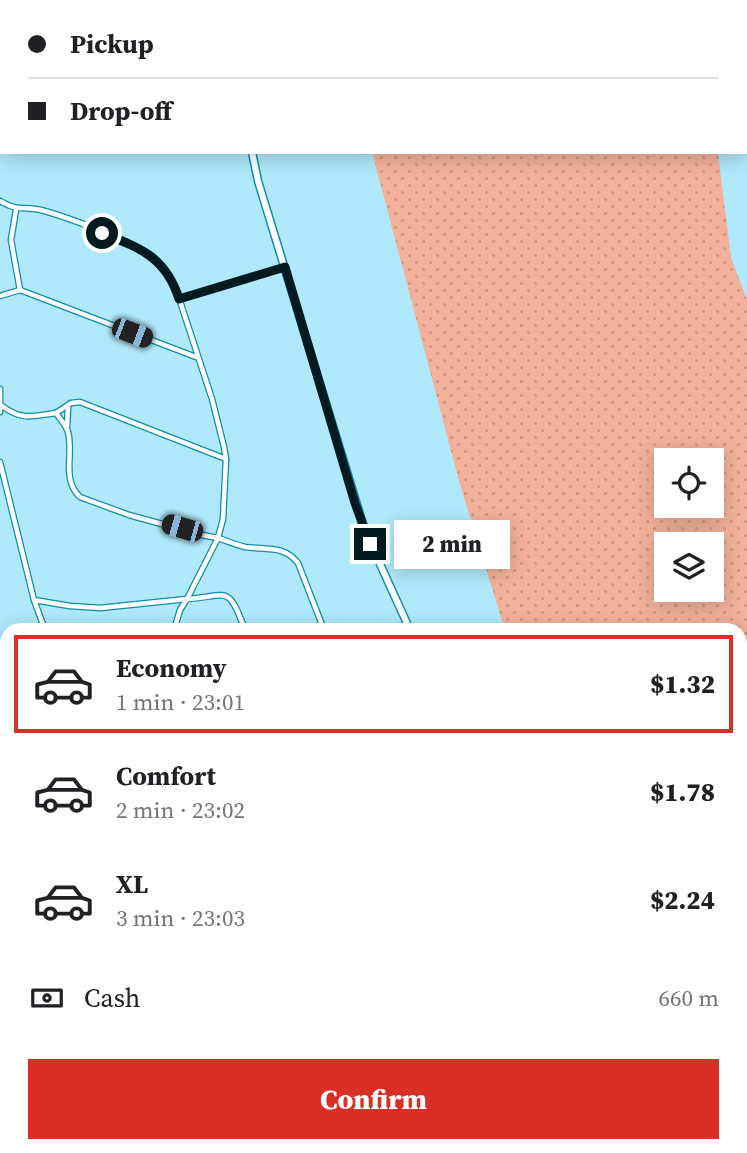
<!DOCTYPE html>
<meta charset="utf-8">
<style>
body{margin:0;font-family:"Source Serif 4",serif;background:#f2f2f2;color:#202124;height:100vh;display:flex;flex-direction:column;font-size:26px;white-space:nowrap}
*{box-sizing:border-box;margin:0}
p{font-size:23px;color:#757577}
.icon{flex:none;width:38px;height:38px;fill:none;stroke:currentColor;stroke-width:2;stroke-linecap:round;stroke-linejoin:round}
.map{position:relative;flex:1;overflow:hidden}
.sheet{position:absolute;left:0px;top:623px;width:747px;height:530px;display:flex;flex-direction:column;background:#fff;border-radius:21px 21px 0 0;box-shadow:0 4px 18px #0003}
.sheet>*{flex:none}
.guide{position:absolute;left:0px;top:0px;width:747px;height:154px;box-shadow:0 4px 18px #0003;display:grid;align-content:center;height:154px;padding:0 28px;background:#fff}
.buttons{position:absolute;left:654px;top:448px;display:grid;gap:14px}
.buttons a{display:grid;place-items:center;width:70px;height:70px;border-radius:0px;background:#fff;box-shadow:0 4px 18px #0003;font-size:35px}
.end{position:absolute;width:32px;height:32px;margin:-16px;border:9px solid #031a20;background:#fff;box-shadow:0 0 0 4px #fff}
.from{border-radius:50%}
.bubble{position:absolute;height:49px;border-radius:0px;background:#fff;box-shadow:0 4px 18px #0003;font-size:23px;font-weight:800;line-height:49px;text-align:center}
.car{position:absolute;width:21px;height:42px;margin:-21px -10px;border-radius:9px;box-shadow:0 0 5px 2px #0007;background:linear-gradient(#222 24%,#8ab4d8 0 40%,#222 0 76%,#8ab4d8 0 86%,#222 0)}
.guide b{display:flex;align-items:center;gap:24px;height:66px;font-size:26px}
.guide b+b{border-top:2px solid #e0e0e0}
.guide i{width:18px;height:18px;background:#202124}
ul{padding:12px 0 0;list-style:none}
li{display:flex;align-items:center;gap:21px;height:98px;margin:0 14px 10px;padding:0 14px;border:4px solid transparent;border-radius:0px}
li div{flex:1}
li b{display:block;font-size:26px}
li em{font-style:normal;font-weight:800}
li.active{border-color:#d93025}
li>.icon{width:63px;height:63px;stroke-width:1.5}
.pay{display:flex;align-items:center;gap:18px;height:77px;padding:0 28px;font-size:26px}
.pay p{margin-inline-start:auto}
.action{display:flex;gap:14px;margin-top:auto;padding:14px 28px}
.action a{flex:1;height:80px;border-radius:0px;background:#d93025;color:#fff;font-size:28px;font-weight:800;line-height:80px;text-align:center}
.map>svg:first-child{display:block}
.green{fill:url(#green-dots);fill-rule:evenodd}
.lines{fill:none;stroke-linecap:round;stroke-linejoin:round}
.street-casing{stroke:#108daa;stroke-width:7}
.secondary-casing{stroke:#108daa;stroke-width:9}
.street{stroke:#fff;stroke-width:4.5}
.secondary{stroke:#fff;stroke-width:6}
.route{stroke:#031a20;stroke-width:9}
</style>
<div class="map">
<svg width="747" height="1153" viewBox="0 0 747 1153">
<defs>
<pattern id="green-dots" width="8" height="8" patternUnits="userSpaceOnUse" patternTransform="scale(1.75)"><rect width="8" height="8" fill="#f3b19b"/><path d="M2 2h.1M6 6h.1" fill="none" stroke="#cf9885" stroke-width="1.8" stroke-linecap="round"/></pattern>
</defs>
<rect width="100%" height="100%" fill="#afe9fb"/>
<!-- green -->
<path class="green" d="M372,152H718L731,258L747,299V1153H743L737,1146H740V630H505L459,481ZM667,460H712V506H667ZM667,544H712V590H667Z"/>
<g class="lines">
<defs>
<g id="street">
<polyline points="327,0 327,2"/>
<polyline points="0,93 2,90"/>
<path d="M0,201C18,212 23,206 41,210C64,216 132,241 151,255C163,264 170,276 176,289L212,399L224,447L226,459L223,519L218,538L202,535L129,515L80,497C61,479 74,454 68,432C66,425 60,419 56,413C31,416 23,421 2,406"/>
<polyline points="16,210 11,240 20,290 196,357"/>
<polyline points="0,296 20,290"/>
<polyline points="179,299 285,267"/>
<polyline points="0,389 0,412"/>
<polyline points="56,413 71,403 80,402 226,459"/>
<polyline points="67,428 68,407"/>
<polyline points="0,462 34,600 45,630"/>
<path d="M34,600L70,606L100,608L187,599L218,538C227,541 236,545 245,547C266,550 284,545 298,563L324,630"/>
<path d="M174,630L180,610L187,599C229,596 228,584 245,630"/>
<polyline points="0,675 7,673"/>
<polyline points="0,697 7,684"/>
<polyline points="0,728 7,730"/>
<polyline points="0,812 7,814"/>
<polyline points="2,1047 2,889"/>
<polyline points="180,1146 182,1153"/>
<polyline points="290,1146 292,1153"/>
<polyline points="344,1146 347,1153"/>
<polyline points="385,1146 388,1153"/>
<polyline points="426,1146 429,1153"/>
<polyline points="465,1146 468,1153"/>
<polyline points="503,1146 506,1153"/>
<polyline points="568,1146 572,1153"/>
<polyline points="112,1153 118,1146"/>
<polyline points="313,1153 333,1146"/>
</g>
<g id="secondary">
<polyline points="231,0 231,2"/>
<polyline points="252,152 258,181 365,531 410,630"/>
<polyline points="652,1146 652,1153"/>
</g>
</defs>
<!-- street casing -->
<use href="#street" class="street-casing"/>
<!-- secondary casing -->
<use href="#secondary" class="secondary-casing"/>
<!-- street -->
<use href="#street" class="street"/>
<!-- secondary -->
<use href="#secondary" class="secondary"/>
</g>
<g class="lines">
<!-- route -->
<path class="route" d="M102,233C140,248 166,257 179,299L285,267L355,503L370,544"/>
</g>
</svg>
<div class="buttons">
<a><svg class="icon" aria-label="locate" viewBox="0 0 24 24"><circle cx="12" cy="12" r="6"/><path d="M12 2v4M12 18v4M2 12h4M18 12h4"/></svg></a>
<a><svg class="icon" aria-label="layers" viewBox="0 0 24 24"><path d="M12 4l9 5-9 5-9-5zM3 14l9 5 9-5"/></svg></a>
</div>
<i class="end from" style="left:102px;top:233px"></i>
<i class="end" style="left:370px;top:544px"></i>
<div class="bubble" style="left:394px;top:520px;width:116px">2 min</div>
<i class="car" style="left:132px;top:333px;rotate:111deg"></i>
<i class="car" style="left:182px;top:528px;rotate:286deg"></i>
<div class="guide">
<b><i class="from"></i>Pickup</b>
<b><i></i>Drop-off</b>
</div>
<section class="sheet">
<ul>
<li class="active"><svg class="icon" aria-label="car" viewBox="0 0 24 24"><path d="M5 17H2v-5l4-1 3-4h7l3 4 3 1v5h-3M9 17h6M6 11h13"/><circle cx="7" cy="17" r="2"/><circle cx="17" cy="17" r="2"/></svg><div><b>Economy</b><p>1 min · 23:01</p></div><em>$1.32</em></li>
<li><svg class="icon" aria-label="car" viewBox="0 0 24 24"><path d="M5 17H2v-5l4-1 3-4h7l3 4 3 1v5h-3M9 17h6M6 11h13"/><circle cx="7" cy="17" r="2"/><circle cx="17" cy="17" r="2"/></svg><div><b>Comfort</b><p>2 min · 23:02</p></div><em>$1.78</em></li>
<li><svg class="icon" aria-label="car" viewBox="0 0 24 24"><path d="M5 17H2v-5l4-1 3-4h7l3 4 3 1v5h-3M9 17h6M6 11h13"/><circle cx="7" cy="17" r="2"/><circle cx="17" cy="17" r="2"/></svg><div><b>XL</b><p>3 min · 23:03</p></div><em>$2.24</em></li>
</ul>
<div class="pay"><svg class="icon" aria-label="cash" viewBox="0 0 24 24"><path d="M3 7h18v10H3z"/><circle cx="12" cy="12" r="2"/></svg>Cash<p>660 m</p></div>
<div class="action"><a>Confirm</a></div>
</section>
</div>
